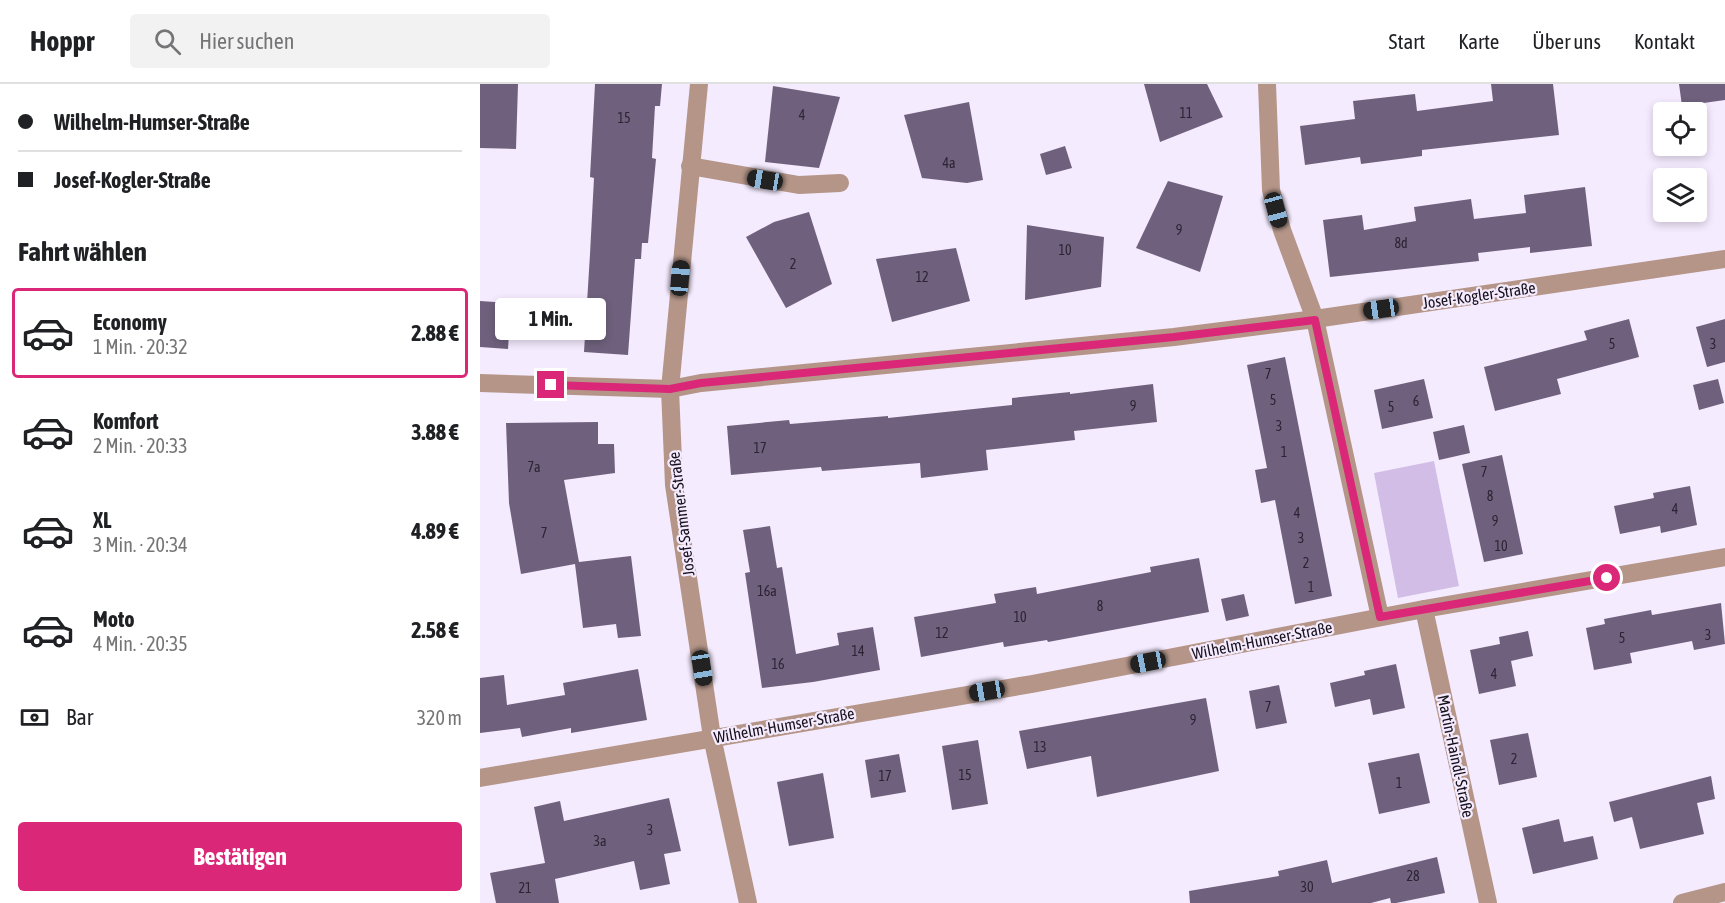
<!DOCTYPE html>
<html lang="de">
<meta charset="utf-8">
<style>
body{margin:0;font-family:"Asap Condensed",sans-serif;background:#f2f2f2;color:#202124;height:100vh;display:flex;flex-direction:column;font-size:22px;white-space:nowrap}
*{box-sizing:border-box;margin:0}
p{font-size:20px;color:#757577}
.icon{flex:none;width:33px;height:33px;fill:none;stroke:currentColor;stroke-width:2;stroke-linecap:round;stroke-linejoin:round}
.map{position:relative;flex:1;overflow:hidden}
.details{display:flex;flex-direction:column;background:#fff;width:480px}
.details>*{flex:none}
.banner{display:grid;align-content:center;height:132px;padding:0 18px;background:#fff}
.buttons{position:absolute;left:1173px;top:18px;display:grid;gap:12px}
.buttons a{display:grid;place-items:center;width:54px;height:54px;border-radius:6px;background:#fff;box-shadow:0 3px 9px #0003;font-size:30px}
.end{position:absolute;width:27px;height:27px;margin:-14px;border:8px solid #db2777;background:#fff;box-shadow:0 0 0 3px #fff}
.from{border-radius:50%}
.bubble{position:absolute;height:42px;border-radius:6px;background:#fff;box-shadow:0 3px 9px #0003;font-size:20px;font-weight:700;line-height:42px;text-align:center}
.car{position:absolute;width:18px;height:36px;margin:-18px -9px;border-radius:8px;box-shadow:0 0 4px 2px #0007;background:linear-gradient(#222 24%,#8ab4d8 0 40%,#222 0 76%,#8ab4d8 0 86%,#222 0)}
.banner b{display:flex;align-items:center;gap:21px;height:57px;font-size:22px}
.banner b+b{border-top:2px solid #e0e0e0}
.banner i{width:15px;height:15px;background:#202124}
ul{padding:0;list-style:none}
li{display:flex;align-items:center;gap:18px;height:90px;margin:0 12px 9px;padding:0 6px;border:3px solid transparent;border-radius:6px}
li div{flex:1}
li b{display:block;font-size:22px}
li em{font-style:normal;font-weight:700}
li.selected{border-color:#db2777}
li>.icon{width:54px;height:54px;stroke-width:1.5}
h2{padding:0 18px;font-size:27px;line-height:72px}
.pay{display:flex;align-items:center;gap:15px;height:66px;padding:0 18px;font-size:22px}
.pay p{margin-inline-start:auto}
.primary-button{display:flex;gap:12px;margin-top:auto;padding:12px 18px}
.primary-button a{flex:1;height:69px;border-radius:6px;background:#db2777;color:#fff;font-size:24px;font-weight:700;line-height:69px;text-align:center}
header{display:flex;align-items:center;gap:36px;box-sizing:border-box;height:84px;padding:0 30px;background:#fff;border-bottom:2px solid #e0e0e0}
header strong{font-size:28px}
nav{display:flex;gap:33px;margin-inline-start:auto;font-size:21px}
.search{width:420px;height:54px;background:#f2f2f2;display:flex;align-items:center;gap:15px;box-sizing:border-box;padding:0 21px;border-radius:6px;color:#757577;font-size:22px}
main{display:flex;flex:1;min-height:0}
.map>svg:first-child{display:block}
.green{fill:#d2bde6}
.building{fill:#6f617d}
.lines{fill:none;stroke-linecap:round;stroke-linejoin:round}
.minor{stroke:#b49588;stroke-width:18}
.route{stroke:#db2777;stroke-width:8}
.labels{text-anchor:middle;stroke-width:4.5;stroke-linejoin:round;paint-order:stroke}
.number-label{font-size:14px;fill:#2c2434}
.street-label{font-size:16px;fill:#16101b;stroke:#f4ebfe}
</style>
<header>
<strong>Hoppr</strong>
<div class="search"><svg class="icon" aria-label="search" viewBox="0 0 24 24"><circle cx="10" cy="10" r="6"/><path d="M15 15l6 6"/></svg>Hier suchen</div>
<nav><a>Start</a><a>Karte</a><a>Über uns</a><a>Kontakt</a></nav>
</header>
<main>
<section class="details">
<div class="banner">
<b><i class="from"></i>Wilhelm-Humser-Straße</b>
<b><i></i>Josef-Kogler-Straße</b>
</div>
<h2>Fahrt wählen</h2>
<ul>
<li class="selected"><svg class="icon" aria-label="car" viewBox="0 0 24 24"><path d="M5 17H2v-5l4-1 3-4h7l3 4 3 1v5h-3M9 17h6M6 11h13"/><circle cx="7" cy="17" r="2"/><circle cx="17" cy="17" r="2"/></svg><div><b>Economy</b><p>1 Min. · 20:32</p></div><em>2.88 €</em></li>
<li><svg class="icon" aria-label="car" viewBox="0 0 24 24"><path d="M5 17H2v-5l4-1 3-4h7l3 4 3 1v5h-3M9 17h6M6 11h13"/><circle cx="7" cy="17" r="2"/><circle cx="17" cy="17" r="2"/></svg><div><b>Komfort</b><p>2 Min. · 20:33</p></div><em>3.88 €</em></li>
<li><svg class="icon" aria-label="car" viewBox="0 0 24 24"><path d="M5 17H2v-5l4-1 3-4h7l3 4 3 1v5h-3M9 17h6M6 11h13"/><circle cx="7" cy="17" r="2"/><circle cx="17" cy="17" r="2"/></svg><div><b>XL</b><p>3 Min. · 20:34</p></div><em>4.89 €</em></li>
<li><svg class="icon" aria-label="car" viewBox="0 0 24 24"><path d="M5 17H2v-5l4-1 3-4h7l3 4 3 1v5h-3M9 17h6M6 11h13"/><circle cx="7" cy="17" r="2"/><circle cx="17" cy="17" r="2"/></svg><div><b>Moto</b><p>4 Min. · 20:35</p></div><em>2.58 €</em></li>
</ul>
<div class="pay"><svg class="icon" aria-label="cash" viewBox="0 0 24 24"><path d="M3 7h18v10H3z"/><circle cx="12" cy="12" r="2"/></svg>Bar<p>320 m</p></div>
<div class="primary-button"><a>Bestätigen</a></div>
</section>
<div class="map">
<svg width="1245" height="819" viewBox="0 0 1245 819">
<rect width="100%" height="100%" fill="#f4ebfe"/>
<!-- green -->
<polygon class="green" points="954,377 979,502 918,514 894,389"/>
<!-- building -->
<g class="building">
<polygon points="0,0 38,0 36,65 0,64"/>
<polygon points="115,0 182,0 180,22 175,22 172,74 176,75 168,159 162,159 161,175 155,175 148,271 104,268 110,170 114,94 110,93"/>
<polygon points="664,0 727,0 743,33 680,58"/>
<polygon points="1011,0 1073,0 1079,51 942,66 942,72 881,80 880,73 825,81 820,42 875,35 873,17 935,10 937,27 1013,17"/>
<polygon points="1199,0 1245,0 1245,16 1202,22"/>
<polygon points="293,2 360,13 339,84 285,78"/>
<polygon points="489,18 503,96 487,99 442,94 424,31"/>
<polygon points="585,62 592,84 566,91 560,70"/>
<polygon points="688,97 743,112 720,188 656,164"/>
<polygon points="1105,103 1112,162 1050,169 1050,163 998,169 999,177 850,193 843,136 882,131 884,146 936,137 934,123 991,115 994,135 1046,129 1044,111"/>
<polygon points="329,128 352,200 306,224 266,153 294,138"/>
<polygon points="547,141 624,153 621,203 545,216"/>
<polygon points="476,164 490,217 412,238 396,175"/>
<polygon points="0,217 31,219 28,265 0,263"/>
<polygon points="1149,235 1159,273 1077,295 1081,310 1015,327 1004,283 1107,256 1104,247"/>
<polygon points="1245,235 1245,278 1227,283 1216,243"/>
<polygon points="805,273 852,512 815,520 795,416 781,419 775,386 787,384 767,281"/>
<polygon points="944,295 953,334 902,345 894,306"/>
<polygon points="1238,295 1244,319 1219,326 1213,301"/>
<polygon points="673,300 677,338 594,347 595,356 506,366 508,386 441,394 440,379 342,387 341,383 251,391 247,342 309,336 310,340 408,332 408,334 532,321 532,314 590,308 590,310"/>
<polygon points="118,338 118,360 134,360 135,389 84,396 99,478 151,472 161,552 138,554 136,540 103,544 95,480 41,490 29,419 26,339"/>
<polygon points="984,341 990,369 959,376 953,348"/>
<polygon points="1022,371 1043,470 1004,478 982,380"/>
<polygon points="1210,402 1217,441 1181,449 1180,442 1140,450 1134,422 1174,414 1173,409"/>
<polygon points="290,442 297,484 302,483 316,570 359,561 357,549 393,543 400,586 333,598 282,604 265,489 270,488 263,446"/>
<polygon points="719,474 729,528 568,558 567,556 524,563 523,558 441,573 434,533 516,519 514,510 556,503 557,510 671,488 670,483"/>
<polygon points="764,510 769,532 746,537 741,515"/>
<polygon points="1241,519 1245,560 1214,566 1212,557 1150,569 1152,579 1114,586 1106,544 1125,540 1124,535 1171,526 1172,531"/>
<polygon points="1048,547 1053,572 1031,577 1036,602 999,610 990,566 1020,560 1019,553"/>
<polygon points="916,580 925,624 893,631 890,615 855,623 850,599 885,591 884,587"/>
<polygon points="158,585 167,636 91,649 91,644 42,653 40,644 0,649 0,594 24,591 27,621 85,611 83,599"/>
<polygon points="799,601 807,639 776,645 769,607"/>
<polygon points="726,614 739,687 617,713 611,672 547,685 539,647"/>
<polygon points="1048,649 1057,693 1019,701 1010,656"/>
<polygon points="498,656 508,720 472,726 462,662"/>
<polygon points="939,669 950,719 899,730 888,679"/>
<polygon points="419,670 426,708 391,714 385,676"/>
<polygon points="343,689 354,754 309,762 297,698"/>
<polygon points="1231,692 1235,715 1217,719 1224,750 1160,765 1152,733 1134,738 1129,718"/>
<polygon points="189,714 201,767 184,770 190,800 160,806 154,777 75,795 79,819 16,819 10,789 65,779 54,723 80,717 84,737"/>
<polygon points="1079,735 1084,758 1113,752 1118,775 1053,790 1042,744"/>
<polygon points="957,773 965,809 916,819 911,819 910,814 891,819 710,819 709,807 799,792 798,787 847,776 852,799"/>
</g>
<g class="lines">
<!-- minor -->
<g class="minor">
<polyline points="219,0 190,305 194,401 232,653 268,819"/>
<polyline points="787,0 791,106 802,146 835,235 900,533"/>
<polyline points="210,82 319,101 360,99"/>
<polyline points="0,299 190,305 221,299 694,253 835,235 1245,175"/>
<polyline points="944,525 1008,819"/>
<polyline points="0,694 552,600 944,525 1245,473"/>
<polyline points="1202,819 1245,808"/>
</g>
</g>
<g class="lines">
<!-- route -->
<polyline class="route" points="71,301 190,305 221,299 694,253 835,236 900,533 1127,494"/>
</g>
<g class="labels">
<!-- number labels -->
<g class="number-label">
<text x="706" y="34">11</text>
<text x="322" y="36">4</text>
<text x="144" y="39">15</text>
<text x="469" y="84">4a</text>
<text x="699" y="151">9</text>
<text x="921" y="164">8d</text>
<text x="585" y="171">10</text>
<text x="313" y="185">2</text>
<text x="442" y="198">12</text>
<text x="1132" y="265">5</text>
<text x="1233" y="265">3</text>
<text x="788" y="295">7</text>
<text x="793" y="321">5</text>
<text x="936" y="322">6</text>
<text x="653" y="327">9</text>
<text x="911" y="328">5</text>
<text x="799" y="347">3</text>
<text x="280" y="369">17</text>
<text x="804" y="373">1</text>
<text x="54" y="388">7a</text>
<text x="1004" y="393">7</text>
<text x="1010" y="417">8</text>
<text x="1195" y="430">4</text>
<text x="817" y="434">4</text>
<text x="1015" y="442">9</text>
<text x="64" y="454">7</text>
<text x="821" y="459">3</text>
<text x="1021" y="467">10</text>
<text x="826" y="484">2</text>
<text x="831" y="508">1</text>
<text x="287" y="512">16a</text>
<text x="620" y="527">8</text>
<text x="540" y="538">10</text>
<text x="462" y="554">12</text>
<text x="1228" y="556">3</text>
<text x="1142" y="559">5</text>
<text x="378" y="572">14</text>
<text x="298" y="585">16</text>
<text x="1014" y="595">4</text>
<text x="788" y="628">7</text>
<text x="713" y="641">9</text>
<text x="560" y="668">13</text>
<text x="1034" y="680">2</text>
<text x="485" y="696">15</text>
<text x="405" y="697">17</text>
<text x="919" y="704">1</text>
<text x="170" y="751">3</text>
<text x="120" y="762">3a</text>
<text x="933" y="797">28</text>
<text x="827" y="808">30</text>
<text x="45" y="809">21</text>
</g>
<!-- street labels -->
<g class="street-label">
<text transform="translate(999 211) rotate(-8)" y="6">Josef-Kogler-Straße</text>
<text transform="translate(201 430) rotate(-97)" y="6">Josef-Sammer-Straße</text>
<text transform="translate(782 556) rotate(-11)" y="6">Wilhelm-Humser-Straße</text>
<text transform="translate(304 641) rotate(-10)" y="6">Wilhelm-Humser-Straße</text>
<text transform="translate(976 672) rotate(78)" y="6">Martin-Haindl-Straße</text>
</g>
</g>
</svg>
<div class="buttons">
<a><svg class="icon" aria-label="locate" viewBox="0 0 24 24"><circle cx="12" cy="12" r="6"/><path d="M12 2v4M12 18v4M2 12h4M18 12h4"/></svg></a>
<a><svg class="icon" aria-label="layers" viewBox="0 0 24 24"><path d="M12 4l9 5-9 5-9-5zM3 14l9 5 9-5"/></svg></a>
</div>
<i class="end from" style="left:1127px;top:494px"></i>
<i class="end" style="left:71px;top:301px"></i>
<div class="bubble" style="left:15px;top:214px;width:111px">1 Min.</div>
<i class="car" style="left:285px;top:96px;rotate:279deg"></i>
<i class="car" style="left:796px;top:126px;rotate:165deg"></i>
<i class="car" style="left:200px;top:194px;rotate:5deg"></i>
<i class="car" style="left:901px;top:225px;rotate:262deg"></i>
<i class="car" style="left:668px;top:578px;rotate:259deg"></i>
<i class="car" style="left:222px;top:584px;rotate:171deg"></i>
<i class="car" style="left:507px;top:607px;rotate:261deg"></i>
</div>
</main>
